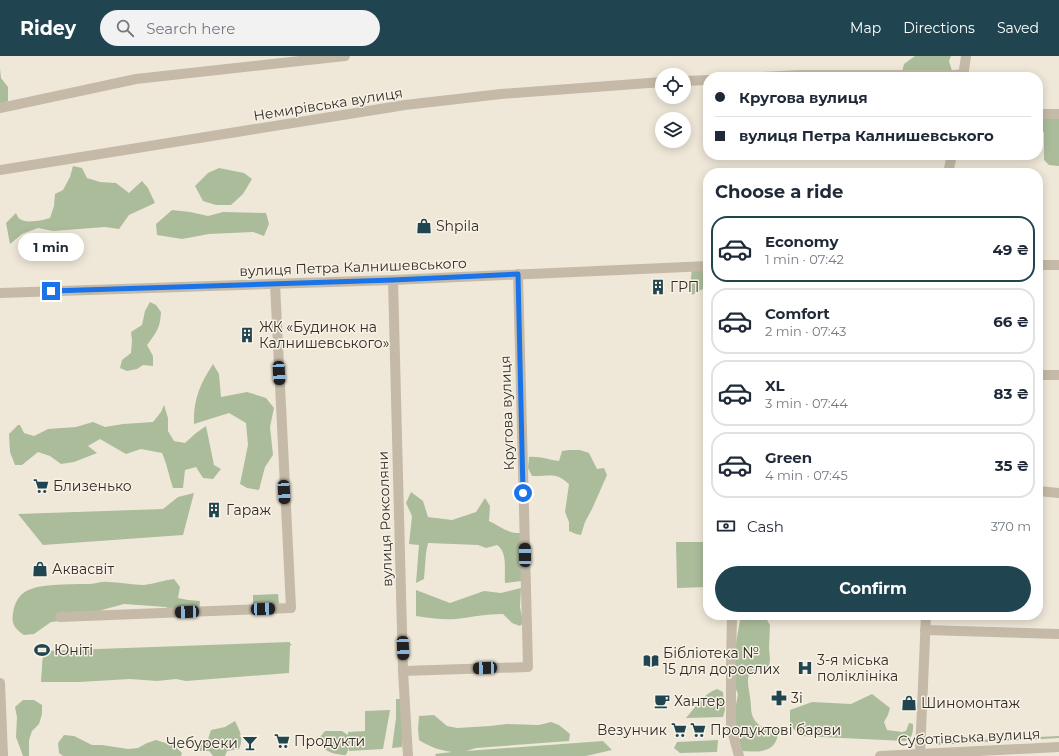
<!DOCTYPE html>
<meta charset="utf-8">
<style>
body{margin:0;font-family:Montserrat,sans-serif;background:#f2f2f3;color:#1f2937;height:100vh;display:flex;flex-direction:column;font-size:15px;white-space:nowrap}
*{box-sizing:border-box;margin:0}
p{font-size:13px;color:#747a83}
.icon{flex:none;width:22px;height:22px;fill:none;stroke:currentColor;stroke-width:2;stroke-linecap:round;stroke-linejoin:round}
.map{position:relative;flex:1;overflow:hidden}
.sheet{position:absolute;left:703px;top:112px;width:340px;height:452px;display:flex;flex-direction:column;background:#fff;border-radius:16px;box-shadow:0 2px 10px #0003}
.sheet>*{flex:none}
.hud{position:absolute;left:703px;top:16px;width:340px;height:88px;border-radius:16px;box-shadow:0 2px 10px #0003;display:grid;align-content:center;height:88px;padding:0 12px;background:#fff}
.buttons{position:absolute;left:655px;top:12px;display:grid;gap:8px}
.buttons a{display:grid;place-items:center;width:36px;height:36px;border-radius:50%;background:#fff;box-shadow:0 2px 10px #0003;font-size:20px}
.end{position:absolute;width:18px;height:18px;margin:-9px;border:5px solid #1a73e8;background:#fff;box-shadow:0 0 0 2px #fff}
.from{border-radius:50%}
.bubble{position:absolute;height:28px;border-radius:14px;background:#fff;box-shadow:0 2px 10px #0003;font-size:13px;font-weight:700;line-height:28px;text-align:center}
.car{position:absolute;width:12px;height:24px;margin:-12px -6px;border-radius:5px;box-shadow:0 0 3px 1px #0007;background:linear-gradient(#222 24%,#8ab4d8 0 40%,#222 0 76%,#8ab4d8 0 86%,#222 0)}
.hud b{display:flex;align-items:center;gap:14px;height:38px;font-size:15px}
.hud b+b{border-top:1px solid #e0e1e3}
.hud i{width:10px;height:10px;background:#1f2937}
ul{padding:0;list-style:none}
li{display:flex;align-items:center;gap:12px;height:66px;margin:0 8px 6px;padding:0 4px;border:2px solid #e0e1e3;border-radius:16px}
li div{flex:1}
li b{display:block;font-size:15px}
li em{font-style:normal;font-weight:700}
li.current{border-color:#204450}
li>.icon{width:36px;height:36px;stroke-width:1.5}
h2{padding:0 12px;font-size:18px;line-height:48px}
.pay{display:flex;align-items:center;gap:10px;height:44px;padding:0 12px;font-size:15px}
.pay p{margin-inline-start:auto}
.primary-button{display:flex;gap:8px;margin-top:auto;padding:8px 12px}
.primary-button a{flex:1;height:46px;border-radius:24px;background:#204450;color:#fff;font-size:16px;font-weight:700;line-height:46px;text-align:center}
header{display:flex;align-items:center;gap:24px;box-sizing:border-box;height:56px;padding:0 20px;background:#204450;color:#fff}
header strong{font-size:19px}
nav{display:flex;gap:22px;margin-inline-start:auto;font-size:14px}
.search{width:280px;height:36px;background:#f2f2f3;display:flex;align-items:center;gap:10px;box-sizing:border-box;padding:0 14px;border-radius:22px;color:#747a83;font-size:15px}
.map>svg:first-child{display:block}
.green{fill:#abbc9b}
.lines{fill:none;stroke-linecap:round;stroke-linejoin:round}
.minor{stroke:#c5baa7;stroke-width:10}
.route{stroke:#1a73e8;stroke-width:5}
.labels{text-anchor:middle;stroke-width:3;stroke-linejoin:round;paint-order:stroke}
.street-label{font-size:14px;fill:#322c27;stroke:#f7f2e5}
.poi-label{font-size:14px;fill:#322c27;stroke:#f7f2e5;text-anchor:start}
</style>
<header>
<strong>Ridey</strong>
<div class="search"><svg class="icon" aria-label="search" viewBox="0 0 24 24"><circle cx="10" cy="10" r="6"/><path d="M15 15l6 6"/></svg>Search here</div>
<nav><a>Map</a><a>Directions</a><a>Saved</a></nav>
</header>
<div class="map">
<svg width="1059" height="700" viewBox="0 0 1059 700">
<rect width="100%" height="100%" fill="#efe8d9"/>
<!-- green -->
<g class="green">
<polygon points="915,0 951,0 949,5 952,15 902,16 904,8"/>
<polygon points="0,12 1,22 8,31 8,45 0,49"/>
<polygon points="1038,62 1059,63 1059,110 1049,109 1044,104 1044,76 1038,74"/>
<path d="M73,110L82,112L87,122L100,126L116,127L129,137L142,125L148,132L155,147L129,159L119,173L105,171L53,175L38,172L22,178L10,188L6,167L16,157C17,159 18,162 20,163C25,168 44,164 50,162L54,150L55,138L63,134L70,121Z"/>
<polygon points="219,112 244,117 252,123 243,138 231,149 216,149 203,145 195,130 208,117"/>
<polygon points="172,154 190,156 208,160 223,156 266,157 269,168 264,180 253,176 209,178 182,183 157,179 156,168"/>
<polygon points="692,214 708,215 708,230 692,239 690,229"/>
<path d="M150,246L156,249L161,256C160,272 157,276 147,289L153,300V310L143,309L137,313L127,315L120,312L122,304L131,297L132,285L131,276L142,269L145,255Z"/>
<path d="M213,308L219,318L221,341L247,336L266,342L274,352L270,371L273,399L265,411L259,434L247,432L240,428L248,389L246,367L229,357L194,368C193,344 200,328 213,308Z"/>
<path d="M164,349L168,362V375L174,385L185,387L196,377L206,370L214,409L221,413L213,423L203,422L196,411L185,414L183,432H173C169,420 167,408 162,397L141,393L126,398L100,383L88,390L97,397L74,406L61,408L50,400L38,396L22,409H15L10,396L9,378L18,369H20L24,377L34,380L48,373L76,371L93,366L105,371L123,368L153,366L161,356Z"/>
<path d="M569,394H580L589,397L597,413L604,412L607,419L592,453L585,466L581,479L576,478L569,475V466L565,456L569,428C555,415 549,421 532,420L528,412L529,401C540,400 549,404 559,405L562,395Z"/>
<path d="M411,436L423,445L428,461L452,464L476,456L485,442L490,450L489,465C500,470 508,478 521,477V525L505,527C504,515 508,496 497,489L486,492L478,489L428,487L426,497L424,523L416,527L419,489L409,488L412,460L406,447Z"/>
<polygon points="194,437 183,479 43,489 18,458 163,453 178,441"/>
<polygon points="676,486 708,486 708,531 677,532"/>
<path d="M174,523L180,531L178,542L188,544L200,545L199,553L180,561L166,551L124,548L61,565L51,566L34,578L24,579C15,573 11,568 13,557C17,533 33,531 53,529C66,528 77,528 90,528C96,528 102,525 108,526C120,526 132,529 144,529C154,528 164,524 174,523Z"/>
<path d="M521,532L520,551L523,567L520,570L512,567L503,558C487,558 472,561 456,563C443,564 429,562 416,560V534L450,547L484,535L501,537Z"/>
<polygon points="278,538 279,548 253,549 253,539"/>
<path d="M741,559H764L770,569L769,592L770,604L769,611L750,616C746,624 749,633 750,641C752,651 749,660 758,668C763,673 772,671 778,676C777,698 757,696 740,695L730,680L738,638L735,631L736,587Z"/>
<polygon points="290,586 290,588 292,588 290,590 289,617 186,625 176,623 157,625 130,623 79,626 41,626 43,595"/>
<path d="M717,633L723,636L725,654L723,661L686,662C695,652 704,637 717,633Z"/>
<path d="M872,638L890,652L888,659L884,666L887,674L902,676L906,675L909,667L913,668C913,676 913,682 905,685L800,680L790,669V654L812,646L851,648Z"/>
<polygon points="396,643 402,643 402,691 392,692 396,662"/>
<polygon points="23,644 34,644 42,649 42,658 39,668 32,675 29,684 29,700 23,700 16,681 17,661 15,651"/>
<path d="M390,654L383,693L349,695V692L346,699C337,699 330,697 323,692L320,681L325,675H342L348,679V676L365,675V655Z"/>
<path d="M434,659L447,670L457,672L490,670L507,668L539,669L551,666L559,669L570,678L569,685L476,692L466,695L603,685L612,694L586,700H436L435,698L452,696C439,694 430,691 419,684L418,673L419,660Z"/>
<path d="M235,665C240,675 244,683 239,693L227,695L225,700H213L209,695H200L199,691L208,683L211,674L225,671Z"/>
<polygon points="64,679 74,680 92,689 102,689 128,693 138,692 147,687 156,684 175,690 182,697 181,700 63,700 59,697 58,687"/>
<polygon points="1059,680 1059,682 935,689 935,686"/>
<polygon points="718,684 717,696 680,697 674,692 677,686"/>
</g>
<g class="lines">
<!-- minor -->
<g class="minor">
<polyline points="762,21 800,19 956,19 963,18"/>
<polyline points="963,21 966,0"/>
<polyline points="684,25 708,24"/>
<polyline points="0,52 136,23 345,0"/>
<polyline points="1038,58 1059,58"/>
<polyline points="0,114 405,49 501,38 662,26"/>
<polyline points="948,117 952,99"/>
<polyline points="1038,209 1059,209"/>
<polyline points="393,224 403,615 408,700"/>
<polyline points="0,237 393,224 708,210"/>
<polyline points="1038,319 1059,319"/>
<polyline points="1038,435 1059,437"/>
<polyline points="732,559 731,608 731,671 739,700"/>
<polyline points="60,561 291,552 275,228"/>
<polyline points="925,574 1059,578"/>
<polyline points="403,615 528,611 518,218"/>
<polyline points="0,627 3,700"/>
<polyline points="920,698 926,559"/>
<polyline points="880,700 1059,691"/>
</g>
</g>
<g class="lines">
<!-- route -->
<polyline class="route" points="51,235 393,224 518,218 523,437"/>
</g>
<!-- icons -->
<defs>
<symbol id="shop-bare" viewBox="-9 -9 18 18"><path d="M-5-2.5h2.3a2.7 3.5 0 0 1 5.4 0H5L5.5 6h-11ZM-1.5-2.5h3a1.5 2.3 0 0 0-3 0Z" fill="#204450" stroke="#f7f2e5" stroke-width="2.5" paint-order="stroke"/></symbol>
<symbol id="building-bare" viewBox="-9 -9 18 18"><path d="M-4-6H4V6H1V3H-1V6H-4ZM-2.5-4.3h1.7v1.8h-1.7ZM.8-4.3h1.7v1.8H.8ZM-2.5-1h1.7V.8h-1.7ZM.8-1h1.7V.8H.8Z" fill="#204450" stroke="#f7f2e5" stroke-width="2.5" paint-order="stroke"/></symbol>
<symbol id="supermarket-bare" viewBox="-9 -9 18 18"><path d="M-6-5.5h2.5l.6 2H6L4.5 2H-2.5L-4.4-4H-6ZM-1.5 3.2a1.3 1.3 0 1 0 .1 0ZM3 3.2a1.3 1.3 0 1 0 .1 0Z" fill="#204450" stroke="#f7f2e5" stroke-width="2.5" paint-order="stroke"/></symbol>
<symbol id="stadium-bare" viewBox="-9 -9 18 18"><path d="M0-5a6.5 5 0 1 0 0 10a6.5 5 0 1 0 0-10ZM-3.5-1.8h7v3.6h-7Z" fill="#204450" stroke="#f7f2e5" stroke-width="2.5" paint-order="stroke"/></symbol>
<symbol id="library-bare" viewBox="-9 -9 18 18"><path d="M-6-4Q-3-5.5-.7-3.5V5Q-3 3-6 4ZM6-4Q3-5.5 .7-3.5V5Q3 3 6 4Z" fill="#204450" stroke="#f7f2e5" stroke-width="2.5" paint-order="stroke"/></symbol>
<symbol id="hospital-bare" viewBox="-9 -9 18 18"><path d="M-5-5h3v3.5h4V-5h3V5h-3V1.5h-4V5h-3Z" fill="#204450" stroke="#f7f2e5" stroke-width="2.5" paint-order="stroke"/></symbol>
<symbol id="pharmacy-bare" viewBox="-9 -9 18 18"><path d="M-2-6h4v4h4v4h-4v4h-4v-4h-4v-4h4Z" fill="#204450" stroke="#f7f2e5" stroke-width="2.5" paint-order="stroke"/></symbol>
<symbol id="cafe-bare" viewBox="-9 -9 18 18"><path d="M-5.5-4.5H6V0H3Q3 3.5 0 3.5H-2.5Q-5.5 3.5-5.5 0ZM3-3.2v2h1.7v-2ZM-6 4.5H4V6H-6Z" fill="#204450" stroke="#f7f2e5" stroke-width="2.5" paint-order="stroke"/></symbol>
<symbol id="bar-bare" viewBox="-9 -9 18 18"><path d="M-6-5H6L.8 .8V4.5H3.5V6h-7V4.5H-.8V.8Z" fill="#204450" stroke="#f7f2e5" stroke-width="2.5" paint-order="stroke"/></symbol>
</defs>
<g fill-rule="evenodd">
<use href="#shop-bare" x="413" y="159" width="22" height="22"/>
<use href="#building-bare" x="647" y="220" width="22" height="22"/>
<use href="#building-bare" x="236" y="268" width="22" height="22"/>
<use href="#supermarket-bare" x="30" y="419" width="22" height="22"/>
<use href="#building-bare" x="203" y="443" width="22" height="22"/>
<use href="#shop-bare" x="29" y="502" width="22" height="22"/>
<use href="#stadium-bare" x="31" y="583" width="22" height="22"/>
<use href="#library-bare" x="640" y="594" width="22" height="22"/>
<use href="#hospital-bare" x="794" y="601" width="22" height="22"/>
<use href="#pharmacy-bare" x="768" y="631" width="22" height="22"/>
<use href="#cafe-bare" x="651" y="634" width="22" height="22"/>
<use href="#shop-bare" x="898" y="636" width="22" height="22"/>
<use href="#supermarket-bare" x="668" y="663" width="22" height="22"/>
<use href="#supermarket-bare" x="687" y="663" width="22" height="22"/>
<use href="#supermarket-bare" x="271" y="674" width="22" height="22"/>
<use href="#bar-bare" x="239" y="676" width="22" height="22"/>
</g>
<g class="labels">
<!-- street labels -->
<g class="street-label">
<text transform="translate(328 48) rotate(-9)" y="5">Немирівська вулиця</text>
<text transform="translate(353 211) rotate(-2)" y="5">вулиця Петра Калнишевського</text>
<text transform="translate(507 357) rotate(-92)" y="5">Кругова вулиця</text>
<text transform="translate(385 463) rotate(-92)" y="5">вулиця Роксоляни</text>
<text transform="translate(969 681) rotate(-3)" y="5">Суботівська вулиця</text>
</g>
<!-- poi labels -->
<g class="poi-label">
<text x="436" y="175">Shpila</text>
<text x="670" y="236">ГРП</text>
<text x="259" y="276">ЖК «Будинок на<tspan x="259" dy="16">Калнишевського»</tspan></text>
<text x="53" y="435">Близенько</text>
<text x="226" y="459">Гараж</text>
<text x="52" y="518">Аквасвіт</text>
<text x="54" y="599">Юніті</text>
<text x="663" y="602">Бібліотека №<tspan x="663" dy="16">15 для дорослих</tspan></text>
<text x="817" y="609">3-я міська<tspan x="817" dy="16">поліклініка</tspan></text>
<text x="791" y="647">3і</text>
<text x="674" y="650">Хантер</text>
<text x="921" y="652">Шиномонтаж</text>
<text x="667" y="679" text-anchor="end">Везунчик</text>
<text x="710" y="679">Продуктові барви</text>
<text x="294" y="690">Продукти</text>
<text x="238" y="692" text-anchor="end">Чебуреки</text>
</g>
</g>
</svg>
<div class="buttons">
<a><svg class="icon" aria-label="locate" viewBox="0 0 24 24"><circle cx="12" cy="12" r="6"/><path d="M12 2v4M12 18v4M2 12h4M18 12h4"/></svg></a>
<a><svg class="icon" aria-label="layers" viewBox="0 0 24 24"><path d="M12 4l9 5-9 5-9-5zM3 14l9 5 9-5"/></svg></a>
</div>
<i class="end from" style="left:523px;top:437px"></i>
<i class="end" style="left:51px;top:235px"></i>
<div class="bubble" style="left:18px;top:177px;width:66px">1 min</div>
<i class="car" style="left:279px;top:317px;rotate:177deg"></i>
<i class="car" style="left:284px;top:436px;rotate:177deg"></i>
<i class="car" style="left:525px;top:499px;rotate:359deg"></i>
<i class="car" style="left:263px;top:553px;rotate:88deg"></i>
<i class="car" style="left:187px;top:556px;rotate:268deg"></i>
<i class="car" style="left:403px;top:592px;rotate:178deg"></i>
<i class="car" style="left:485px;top:612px;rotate:268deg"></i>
<div class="hud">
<b><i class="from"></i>Кругова вулиця</b>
<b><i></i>вулиця Петра Калнишевського</b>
</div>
<section class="sheet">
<h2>Choose a ride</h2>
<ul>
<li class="current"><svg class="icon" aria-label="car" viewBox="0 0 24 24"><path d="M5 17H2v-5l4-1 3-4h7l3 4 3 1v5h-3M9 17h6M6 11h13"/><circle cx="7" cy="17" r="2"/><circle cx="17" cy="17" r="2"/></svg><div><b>Economy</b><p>1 min · 07:42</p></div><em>49 ₴</em></li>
<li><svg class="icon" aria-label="car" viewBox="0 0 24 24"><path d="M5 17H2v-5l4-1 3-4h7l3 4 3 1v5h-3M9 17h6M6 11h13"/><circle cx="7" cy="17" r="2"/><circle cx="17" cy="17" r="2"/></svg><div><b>Comfort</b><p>2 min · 07:43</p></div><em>66 ₴</em></li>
<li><svg class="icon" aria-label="car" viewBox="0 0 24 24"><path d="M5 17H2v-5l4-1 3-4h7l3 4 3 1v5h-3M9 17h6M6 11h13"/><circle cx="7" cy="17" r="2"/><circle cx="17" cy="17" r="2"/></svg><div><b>XL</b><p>3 min · 07:44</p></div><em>83 ₴</em></li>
<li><svg class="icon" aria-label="car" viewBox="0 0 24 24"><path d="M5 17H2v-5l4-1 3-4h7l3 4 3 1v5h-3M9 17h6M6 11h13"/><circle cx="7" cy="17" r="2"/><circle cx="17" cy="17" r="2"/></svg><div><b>Green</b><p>4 min · 07:45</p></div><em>35 ₴</em></li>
</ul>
<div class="pay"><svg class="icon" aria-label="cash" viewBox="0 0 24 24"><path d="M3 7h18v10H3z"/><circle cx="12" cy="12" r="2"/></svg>Cash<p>370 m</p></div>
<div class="primary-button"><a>Confirm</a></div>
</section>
</div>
